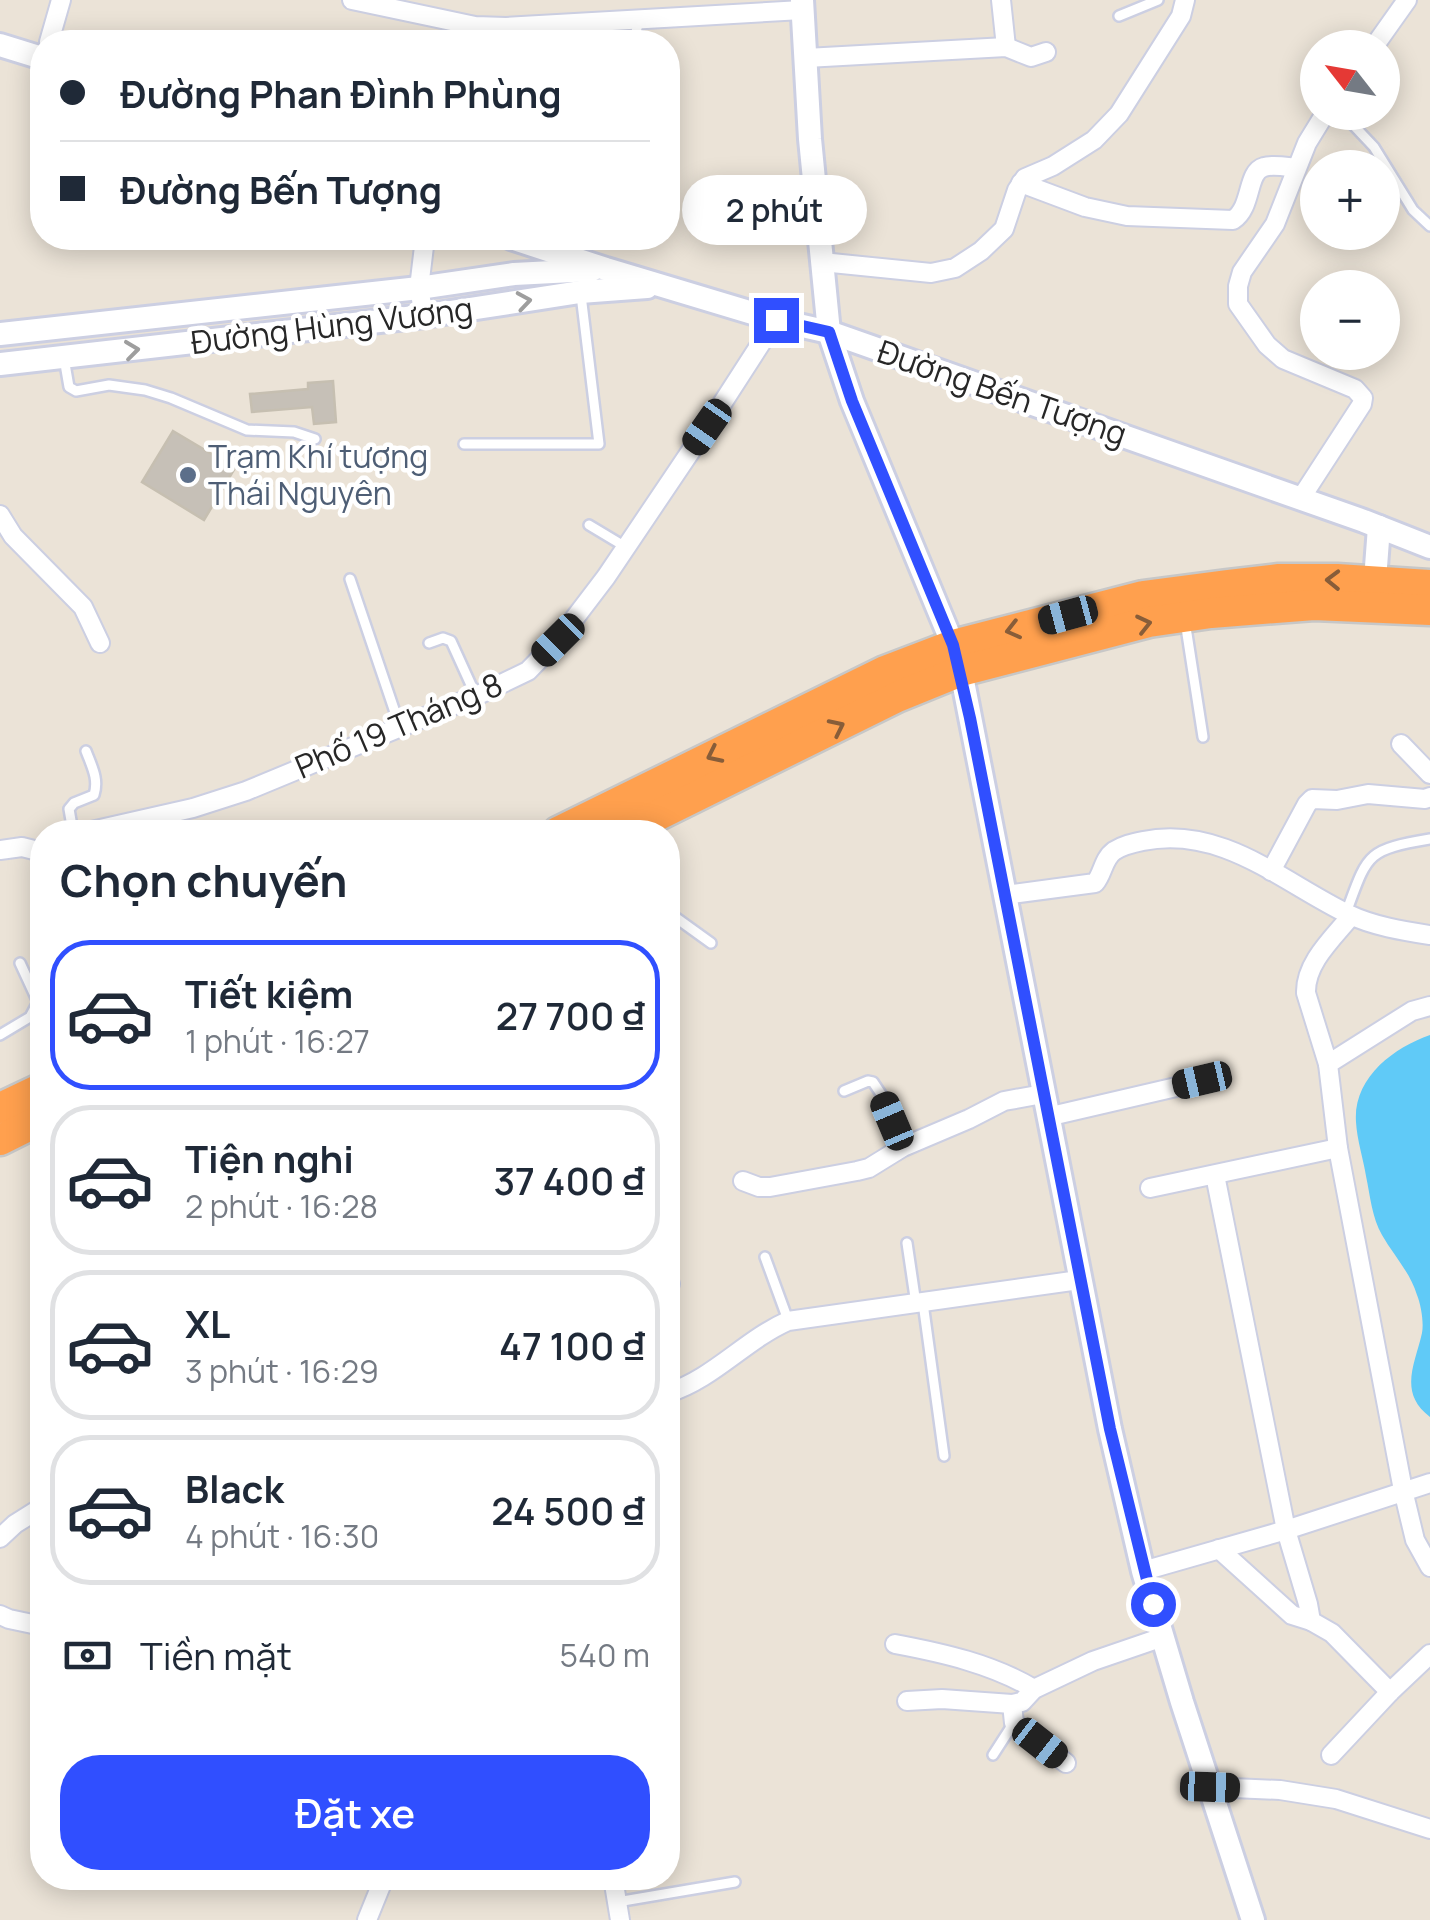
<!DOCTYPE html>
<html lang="vi">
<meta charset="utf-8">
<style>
body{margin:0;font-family:Manrope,sans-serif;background:#f2f2f3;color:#1f2937;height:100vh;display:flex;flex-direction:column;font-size:38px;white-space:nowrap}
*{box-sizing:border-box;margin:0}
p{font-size:32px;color:#747a83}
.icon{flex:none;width:55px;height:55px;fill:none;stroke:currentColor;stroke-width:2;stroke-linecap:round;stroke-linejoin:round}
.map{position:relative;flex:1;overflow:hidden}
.panel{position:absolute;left:30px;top:820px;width:650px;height:1070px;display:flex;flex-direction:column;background:#fff;border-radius:40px;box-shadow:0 5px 25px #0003}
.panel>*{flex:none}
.guide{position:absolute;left:30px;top:30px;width:650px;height:220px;border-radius:40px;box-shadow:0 5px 25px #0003;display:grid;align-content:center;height:220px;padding:0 30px;background:#fff}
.needle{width:65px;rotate:301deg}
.controls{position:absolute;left:1300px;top:30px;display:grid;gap:20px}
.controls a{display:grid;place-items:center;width:100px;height:100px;border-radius:50%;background:#fff;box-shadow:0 5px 25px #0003;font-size:50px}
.end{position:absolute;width:45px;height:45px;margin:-22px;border:12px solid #304fff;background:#fff;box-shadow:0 0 0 5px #fff}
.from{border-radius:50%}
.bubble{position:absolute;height:70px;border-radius:35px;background:#fff;box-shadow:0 5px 25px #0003;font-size:32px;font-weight:600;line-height:70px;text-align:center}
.car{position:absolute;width:30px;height:60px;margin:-30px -15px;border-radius:12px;box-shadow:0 0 8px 2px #0007;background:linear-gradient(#222 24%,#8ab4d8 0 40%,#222 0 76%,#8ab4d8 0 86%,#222 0)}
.guide b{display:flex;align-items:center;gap:35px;height:95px;font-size:38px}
.guide b+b{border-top:2px solid #e0e1e3}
.guide i{width:25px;height:25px;background:#1f2937}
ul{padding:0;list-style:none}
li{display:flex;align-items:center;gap:30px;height:150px;margin:0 20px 15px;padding:0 10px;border:5px solid #e0e1e3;border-radius:40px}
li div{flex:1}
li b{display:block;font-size:38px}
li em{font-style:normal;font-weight:600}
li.selected{border-color:#304fff}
li>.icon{width:90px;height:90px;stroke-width:1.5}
h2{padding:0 30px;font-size:45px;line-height:120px}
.pay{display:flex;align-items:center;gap:25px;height:110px;padding:0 30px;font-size:38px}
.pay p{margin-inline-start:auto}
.action{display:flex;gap:20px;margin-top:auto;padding:20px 30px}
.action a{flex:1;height:115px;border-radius:40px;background:#304fff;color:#fff;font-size:40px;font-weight:600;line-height:115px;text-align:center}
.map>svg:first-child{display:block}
.water{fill:#60caf7}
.building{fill:#c6c0b7;stroke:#c6bfb1;stroke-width:2.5}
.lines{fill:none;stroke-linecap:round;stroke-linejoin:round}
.lane-casing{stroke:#cccfe2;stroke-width:14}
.street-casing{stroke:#cccfe2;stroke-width:22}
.secondary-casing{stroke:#cccfe2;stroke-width:28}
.highway-casing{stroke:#c7c7c7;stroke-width:35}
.lane{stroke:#fff;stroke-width:9}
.street{stroke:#fff;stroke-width:18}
.secondary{stroke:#fff;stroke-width:22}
.highway{stroke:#ffa04e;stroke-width:30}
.oneway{stroke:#9e9e9e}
.oneway2{stroke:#885d39}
.route{stroke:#304fff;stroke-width:12}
.service-dot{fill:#5c6f8a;stroke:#fff;stroke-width:4}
.labels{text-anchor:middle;stroke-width:9;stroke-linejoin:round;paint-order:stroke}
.street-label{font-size:32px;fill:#272727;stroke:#fff}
.service-label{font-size:32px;fill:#4e5e75;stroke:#fff;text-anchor:start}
</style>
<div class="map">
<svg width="1430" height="1920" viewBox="0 0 1430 1920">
<rect width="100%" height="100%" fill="#ebe3d7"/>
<!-- water -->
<path class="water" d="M1430,1035V1417C1398,1393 1415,1364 1422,1333C1424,1322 1421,1305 1417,1295C1410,1272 1394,1256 1382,1235C1372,1218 1370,1195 1366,1176C1363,1158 1357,1140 1356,1122C1353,1078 1393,1048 1430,1035Z"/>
<!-- building -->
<g class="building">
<polygon points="333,381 336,422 314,424 312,407 252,412 250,394 308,389 308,383"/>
<polygon points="173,431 235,468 204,520 142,482"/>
</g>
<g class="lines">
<defs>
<g id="lane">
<polyline points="1119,16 1158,0"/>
<polyline points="633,42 639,21"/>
<polyline points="1341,112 1374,147 1413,210 1430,226"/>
<polyline points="571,255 577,238"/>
<polyline points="64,358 69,387 76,391 109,385 145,390 171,398 247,430 294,432 315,439"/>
<polyline points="464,444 599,444 581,295"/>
<polyline points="589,525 624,546"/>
<polyline points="350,579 400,727"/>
<polyline points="1185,621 1203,737"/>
<polyline points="429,643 443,638 451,641 476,696"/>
<path d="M73,832L69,809L74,803L94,795C99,779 92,767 86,751"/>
<polyline points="668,912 711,943"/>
<path d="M1346,913C1368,853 1366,850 1430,839"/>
<polyline points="0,1035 30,1017 38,1002 20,963"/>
<polyline points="844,1091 868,1081 873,1082 881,1094 903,1147"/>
<polyline points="907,1243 916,1304"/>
<polyline points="765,1257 788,1320"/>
<polyline points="923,1303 944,1456"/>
<polyline points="993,1755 1013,1724"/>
<polyline points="617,1902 735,1882"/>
</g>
<g id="street">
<polyline points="352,0 475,26 506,27 802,10"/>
<polyline points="1001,0 1006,47"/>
<polyline points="49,42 61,0"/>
<polyline points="1373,48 1407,0"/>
<polyline points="806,58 1006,47 1031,57 1046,52"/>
<path d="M1021,183L1085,207L1127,216L1233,220C1253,207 1246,172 1264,167C1273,164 1287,167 1296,168"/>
<polyline points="822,262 931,273 955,268 981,251 1004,229 1017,190 1025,178 1053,166 1094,140 1119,114 1181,16 1185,0"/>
<polyline points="424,316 419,288 425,238"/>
<polyline points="1301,498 1362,404 1363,398 1355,389 1283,359 1267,345 1238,304 1238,286 1242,272 1275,224 1307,143 1326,112"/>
<polyline points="0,515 13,536 83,607 100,643"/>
<polyline points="1401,744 1430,774"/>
<polyline points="87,832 193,808 246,791 476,696 528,671 558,640 606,577 707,427 776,320"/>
<polyline points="0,850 22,847 42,852"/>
<polyline points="1271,871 1307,804 1312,799 1337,800 1368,794 1425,799 1430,797"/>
<path d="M1005,895L1095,883C1103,874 1103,859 1114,851C1123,845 1133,843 1143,841C1222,825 1282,882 1348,914C1373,926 1403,931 1430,935"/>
<polyline points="1430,1006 1412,1011 1328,1064 1338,1148 1403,1490 1415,1540 1430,1567"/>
<path d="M1328,1064L1306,993C1305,963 1333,938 1351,916"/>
<polyline points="1047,1117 1202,1081"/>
<polyline points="1215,1175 1286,1530 1308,1604 1311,1621 1332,1633 1390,1692"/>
<polyline points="743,1181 759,1187 770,1187 857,1171 869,1168 903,1147 969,1119 1004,1101 1043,1094"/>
<polyline points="1150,1188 1338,1148"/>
<polyline points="668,1287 670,1284"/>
<path d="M668,1393C713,1379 745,1340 788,1321L1079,1280"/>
<polyline points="0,1538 15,1524 42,1507"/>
<polyline points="1219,1549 1292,1615 1311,1621"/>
<polyline points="1143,1571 1286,1530 1430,1483"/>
<polyline points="0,1615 9,1619 42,1626"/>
<path d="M895,1644C943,1653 992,1664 1034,1689"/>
<polyline points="907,1701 942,1699 1012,1704 1022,1702 1034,1689 1093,1661 1163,1637"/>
<polyline points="1012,1704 1014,1723 1066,1763"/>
<polyline points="1331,1755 1390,1692 1430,1654"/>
<polyline points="1210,1787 1280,1790 1336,1799 1430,1829"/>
<polyline points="613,1878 620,1920"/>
<polyline points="367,1920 384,1878"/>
</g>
<g id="secondary">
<polyline points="802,0 810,139 829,332 852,401 953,645 961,671 1110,1429 1143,1571 1182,1702 1253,1920"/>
<polyline points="0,45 42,58"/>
<polyline points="511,238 606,269 776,320 829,332 1364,521 1430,547"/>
<polyline points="0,334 419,288 514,274 592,270"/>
<polyline points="0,364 424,316 580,292 647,287"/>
<polyline points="1374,593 1379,527"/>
</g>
<g id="highway">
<polyline points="558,832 885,671 953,645 1143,596 1227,585 1279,579 1337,579 1430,585"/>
<polyline points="624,832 897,697 961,671 1149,622 1211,613 1314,605 1430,610"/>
<polyline points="0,1108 42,1088"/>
<polyline points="0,1140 42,1119"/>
</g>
</defs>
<!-- lane casing -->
<use href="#lane" class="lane-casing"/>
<!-- street casing -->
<use href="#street" class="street-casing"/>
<!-- secondary casing -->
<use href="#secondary" class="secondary-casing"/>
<!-- highway casing -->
<use href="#highway" class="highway-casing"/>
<!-- lane -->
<use href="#lane" class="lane"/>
<!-- street -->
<use href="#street" class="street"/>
<!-- secondary -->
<use href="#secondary" class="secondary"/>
<!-- highway -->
<use href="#highway" class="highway"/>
</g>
<!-- one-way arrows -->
<defs><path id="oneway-chevron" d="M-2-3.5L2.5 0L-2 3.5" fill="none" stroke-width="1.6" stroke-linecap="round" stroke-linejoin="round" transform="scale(2.5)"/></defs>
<g class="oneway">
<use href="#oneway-chevron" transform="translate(524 301) rotate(-9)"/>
<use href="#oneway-chevron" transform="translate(132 350) rotate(-7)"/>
</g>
<g class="oneway2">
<use href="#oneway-chevron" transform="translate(1333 580) rotate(-179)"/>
<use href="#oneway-chevron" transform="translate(1144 624) rotate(-13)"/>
<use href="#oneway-chevron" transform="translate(1013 630) rotate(166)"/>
<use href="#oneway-chevron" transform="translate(837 727) rotate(-26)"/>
<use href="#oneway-chevron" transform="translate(714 755) rotate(154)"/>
</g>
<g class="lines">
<!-- route -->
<polyline class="route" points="776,320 829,332 852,401 953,645 970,718 1110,1429 1153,1604"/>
</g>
<!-- markers -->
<circle class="service-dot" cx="188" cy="475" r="10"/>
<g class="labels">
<!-- street labels -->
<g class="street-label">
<text transform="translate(332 326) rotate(-7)" y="11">Đường Hùng Vương</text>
<text transform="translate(1002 393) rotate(19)" y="11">Đường Bến Tượng</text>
<text transform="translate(399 726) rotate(-23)" y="11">Phố 19 Tháng 8</text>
</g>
<!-- service labels -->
<g class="service-label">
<text x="208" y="468">Trạm Khí tượng<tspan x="208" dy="37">Thái Nguyên</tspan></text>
</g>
</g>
</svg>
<div class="controls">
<a><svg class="needle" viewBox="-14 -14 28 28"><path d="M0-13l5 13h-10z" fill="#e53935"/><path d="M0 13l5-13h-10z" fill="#747a83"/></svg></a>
<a>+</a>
<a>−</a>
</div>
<i class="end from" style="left:1153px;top:1604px"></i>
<i class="end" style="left:776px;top:320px"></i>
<div class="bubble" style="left:682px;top:175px;width:185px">2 phút</div>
<i class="car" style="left:707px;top:427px;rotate:215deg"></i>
<i class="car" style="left:1068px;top:615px;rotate:255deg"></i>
<i class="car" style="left:558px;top:640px;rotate:225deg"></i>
<i class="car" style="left:1202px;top:1080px;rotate:257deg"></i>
<i class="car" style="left:892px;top:1121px;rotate:337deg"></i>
<i class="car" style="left:1040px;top:1743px;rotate:128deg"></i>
<i class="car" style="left:1210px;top:1787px;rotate:92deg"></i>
<div class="guide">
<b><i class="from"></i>Đường Phan Đình Phùng</b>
<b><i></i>Đường Bến Tượng</b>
</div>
<section class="panel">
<h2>Chọn chuyến</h2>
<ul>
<li class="selected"><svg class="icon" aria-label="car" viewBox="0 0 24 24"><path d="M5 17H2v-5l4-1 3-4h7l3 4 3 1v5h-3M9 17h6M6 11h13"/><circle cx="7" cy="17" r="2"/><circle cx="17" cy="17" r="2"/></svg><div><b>Tiết kiệm</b><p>1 phút · 16:27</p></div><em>27 700 ₫</em></li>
<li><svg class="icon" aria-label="car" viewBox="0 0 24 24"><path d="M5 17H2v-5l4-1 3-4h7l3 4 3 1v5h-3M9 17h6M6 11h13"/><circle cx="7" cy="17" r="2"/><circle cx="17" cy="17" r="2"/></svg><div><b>Tiện nghi</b><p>2 phút · 16:28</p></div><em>37 400 ₫</em></li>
<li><svg class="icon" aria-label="car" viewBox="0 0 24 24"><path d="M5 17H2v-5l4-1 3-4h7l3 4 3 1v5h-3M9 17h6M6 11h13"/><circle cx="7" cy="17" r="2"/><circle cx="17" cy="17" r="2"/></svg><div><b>XL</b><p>3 phút · 16:29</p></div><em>47 100 ₫</em></li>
<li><svg class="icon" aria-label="car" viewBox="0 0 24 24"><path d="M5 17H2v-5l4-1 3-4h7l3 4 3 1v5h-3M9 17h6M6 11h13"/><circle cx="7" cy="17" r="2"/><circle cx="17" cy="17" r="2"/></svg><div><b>Black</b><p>4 phút · 16:30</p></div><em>24 500 ₫</em></li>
</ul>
<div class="pay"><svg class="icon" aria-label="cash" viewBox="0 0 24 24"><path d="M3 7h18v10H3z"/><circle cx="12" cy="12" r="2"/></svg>Tiền mặt<p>540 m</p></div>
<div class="action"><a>Đặt xe</a></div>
</section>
</div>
